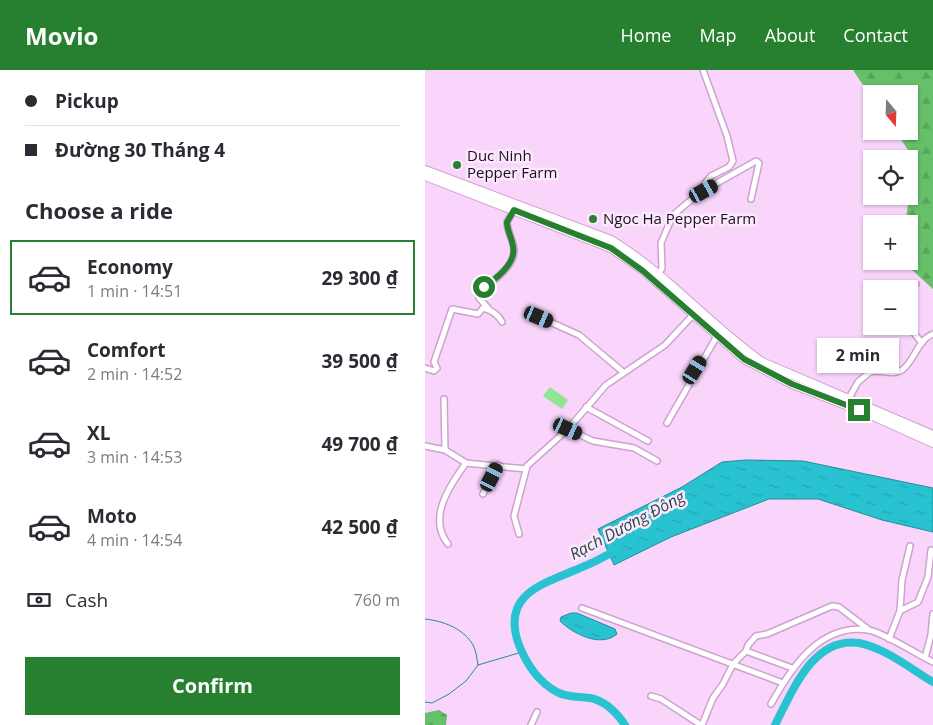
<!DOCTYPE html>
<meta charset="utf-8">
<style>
body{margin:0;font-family:"Open Sans",sans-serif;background:#f7f7f7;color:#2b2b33;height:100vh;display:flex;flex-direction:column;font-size:19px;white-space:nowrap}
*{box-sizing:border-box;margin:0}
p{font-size:16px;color:#7c7c81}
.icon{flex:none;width:28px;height:28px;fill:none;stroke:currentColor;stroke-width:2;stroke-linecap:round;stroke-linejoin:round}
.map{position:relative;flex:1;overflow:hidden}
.sheet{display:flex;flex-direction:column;background:#fff;width:425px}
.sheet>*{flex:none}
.top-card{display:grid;align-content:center;height:110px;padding:0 25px;background:#fff}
.needle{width:32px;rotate:161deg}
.tools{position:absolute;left:438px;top:15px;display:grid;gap:10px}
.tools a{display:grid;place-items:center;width:55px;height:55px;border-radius:0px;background:#fff;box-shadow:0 1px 4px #0004;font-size:25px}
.end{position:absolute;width:22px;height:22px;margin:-11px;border:6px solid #27802f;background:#fff;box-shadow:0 0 0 2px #fff}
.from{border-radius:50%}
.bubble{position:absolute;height:35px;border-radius:0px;background:#fff;box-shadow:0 1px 4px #0004;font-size:16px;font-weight:700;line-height:35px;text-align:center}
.car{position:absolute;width:15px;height:30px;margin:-15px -8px;border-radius:6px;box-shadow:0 0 4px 1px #0007;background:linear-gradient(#222 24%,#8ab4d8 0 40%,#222 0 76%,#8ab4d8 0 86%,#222 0)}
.top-card b{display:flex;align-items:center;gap:18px;height:48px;font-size:19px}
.top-card b+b{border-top:1px solid #e1e1e2}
.top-card i{width:12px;height:12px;background:#2b2b33}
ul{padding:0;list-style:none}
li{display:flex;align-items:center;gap:15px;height:75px;margin:0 10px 8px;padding:0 15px;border:2px solid transparent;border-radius:0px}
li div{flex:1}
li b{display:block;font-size:19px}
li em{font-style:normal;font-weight:700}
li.current{border-color:#27802f}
li>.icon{width:45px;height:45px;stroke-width:1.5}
h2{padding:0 25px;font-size:22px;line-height:60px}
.pay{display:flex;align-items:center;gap:12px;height:55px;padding:0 25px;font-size:19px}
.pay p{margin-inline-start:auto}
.action{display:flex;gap:10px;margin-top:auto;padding:10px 25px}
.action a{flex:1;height:58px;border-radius:0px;background:#27802f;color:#fff;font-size:20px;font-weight:700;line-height:58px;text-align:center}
header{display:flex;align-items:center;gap:30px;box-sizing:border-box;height:70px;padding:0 25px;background:#27802f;color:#fff}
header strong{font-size:24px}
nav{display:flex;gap:28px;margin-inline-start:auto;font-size:18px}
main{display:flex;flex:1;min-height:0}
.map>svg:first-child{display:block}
.forest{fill:url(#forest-firs)}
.green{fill:#90e591}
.water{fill:url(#water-ripples);stroke:#258c9b}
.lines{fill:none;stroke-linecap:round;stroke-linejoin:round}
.stream{stroke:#258c9b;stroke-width:1}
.river{stroke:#28c2d0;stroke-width:8}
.minor-casing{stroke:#cda2d0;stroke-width:8}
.primary-casing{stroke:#cda2d0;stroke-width:10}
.minor{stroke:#fff;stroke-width:5}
.primary{stroke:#fff;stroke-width:8}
.route{stroke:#27802f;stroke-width:6}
.poi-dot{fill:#27802f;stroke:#fbe9fc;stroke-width:2}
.labels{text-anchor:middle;stroke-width:5;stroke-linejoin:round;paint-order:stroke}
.poi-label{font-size:15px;fill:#1d0e1e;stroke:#fbe9fc;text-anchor:start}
.water-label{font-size:16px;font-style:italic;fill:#284649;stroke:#fbe9fc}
</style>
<header>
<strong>Movio</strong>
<nav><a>Home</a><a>Map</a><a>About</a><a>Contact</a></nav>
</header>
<main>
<section class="sheet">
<div class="top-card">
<b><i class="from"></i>Pickup</b>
<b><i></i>Đường 30 Tháng 4</b>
</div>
<h2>Choose a ride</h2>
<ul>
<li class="current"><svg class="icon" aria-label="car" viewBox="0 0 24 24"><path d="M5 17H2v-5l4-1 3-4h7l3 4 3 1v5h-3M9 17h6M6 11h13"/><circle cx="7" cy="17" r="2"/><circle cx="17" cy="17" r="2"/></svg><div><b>Economy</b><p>1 min · 14:51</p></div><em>29 300 ₫</em></li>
<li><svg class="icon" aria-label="car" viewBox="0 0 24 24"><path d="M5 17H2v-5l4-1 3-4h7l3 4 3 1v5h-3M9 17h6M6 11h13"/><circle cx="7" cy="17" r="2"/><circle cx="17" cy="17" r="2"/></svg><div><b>Comfort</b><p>2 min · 14:52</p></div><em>39 500 ₫</em></li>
<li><svg class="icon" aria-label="car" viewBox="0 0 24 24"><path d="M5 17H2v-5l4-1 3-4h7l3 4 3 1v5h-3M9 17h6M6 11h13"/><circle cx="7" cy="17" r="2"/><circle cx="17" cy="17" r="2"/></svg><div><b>XL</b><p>3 min · 14:53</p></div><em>49 700 ₫</em></li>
<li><svg class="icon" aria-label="car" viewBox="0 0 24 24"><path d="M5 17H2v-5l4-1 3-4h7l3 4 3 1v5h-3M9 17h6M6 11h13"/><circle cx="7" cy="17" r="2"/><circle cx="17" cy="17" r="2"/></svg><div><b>Moto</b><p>4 min · 14:54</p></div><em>42 500 ₫</em></li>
</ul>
<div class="pay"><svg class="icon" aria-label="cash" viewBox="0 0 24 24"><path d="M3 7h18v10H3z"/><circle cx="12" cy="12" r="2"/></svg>Cash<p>760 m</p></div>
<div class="action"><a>Confirm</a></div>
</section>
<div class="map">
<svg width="508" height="655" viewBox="0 0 508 655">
<defs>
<pattern id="forest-firs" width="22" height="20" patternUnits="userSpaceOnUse" patternTransform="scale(1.25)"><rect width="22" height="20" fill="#66c069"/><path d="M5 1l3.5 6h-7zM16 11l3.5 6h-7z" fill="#58a45b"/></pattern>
<pattern id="water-ripples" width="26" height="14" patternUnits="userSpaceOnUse" patternTransform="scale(1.25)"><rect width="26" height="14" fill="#28c2d0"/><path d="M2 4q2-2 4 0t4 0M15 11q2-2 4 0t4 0" fill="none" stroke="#23a6b2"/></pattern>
</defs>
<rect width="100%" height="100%" fill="#f9d5fb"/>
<!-- forest -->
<g class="forest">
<polygon points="428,0 508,0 508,219 477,191 484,191 484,154 480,154 490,90 470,61 484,61 484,24 446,24 446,27"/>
<polygon points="14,640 22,645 21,655 0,655 0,643"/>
</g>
<!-- green -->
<polygon class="green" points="125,317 143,330 137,339 118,326"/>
<!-- water -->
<g class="water">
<polygon points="321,390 378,391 508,418 508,462 457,450 393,429 344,429 246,467 189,495 173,459 257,417 297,392"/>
<path d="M146,543H152L190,559L192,564C176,578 148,564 135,551L136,547Z"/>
</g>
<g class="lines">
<!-- stream -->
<g class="stream">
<path d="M0,549C18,551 38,558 48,575C51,580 52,589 53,595"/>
<polyline points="0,632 7,633 24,624 41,611 53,595 97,582"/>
</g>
<!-- river -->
<g class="river">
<path d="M193,479C181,486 168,493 155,498C119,514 75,523 94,575C102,595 113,612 132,622C142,628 154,626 165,628C181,631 192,643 200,655"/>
<path d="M350,655C367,622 388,566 434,573C460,578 486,599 508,612"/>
</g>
<defs>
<g id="minor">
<polyline points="271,125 331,91 334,93 326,129"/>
<polyline points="233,205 237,198 236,173 248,145 266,130 286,106 304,97 308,91 302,66 278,0"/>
<polyline points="484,221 491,214"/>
<path d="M63,238L54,228C61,211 90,201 89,179C88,170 82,161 82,152L89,140"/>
<polyline points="114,247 154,265 198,302"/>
<polyline points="483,256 497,273"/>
<path d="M0,298L9,301L12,298L9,292L27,239L53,244L58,238C66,240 73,244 77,252"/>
<path d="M424,328L433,312L445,302C455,299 467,306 477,300C490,291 492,270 508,264"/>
<polyline points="19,329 20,380"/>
<polyline points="161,337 223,371"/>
<polyline points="242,353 292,266"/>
<polyline points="143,359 168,371 209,378 232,391"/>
<polyline points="0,376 20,380 41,393 101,399"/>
<polyline points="58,424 73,395"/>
<polyline points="94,464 89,446 102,396 143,359 181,315 240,275 268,245"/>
<path d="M23,474C2,448 25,415 41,393"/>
<polyline points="157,538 358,613"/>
<polyline points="475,541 493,532 503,507 506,480"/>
<polyline points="464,569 475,541 477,510 485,476"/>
<polyline points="321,581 367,598"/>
<polyline points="500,588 506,565 508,544"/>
<polyline points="226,626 236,629 276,655"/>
<path d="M346,634C366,598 395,553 443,560C458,562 491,584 508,592"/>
<polyline points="106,655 112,642"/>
<polyline points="277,655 288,628 298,614 308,594 321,581 323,575 331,566 342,564 407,536 414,537 444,560"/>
</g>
<g id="primary">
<path d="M0,100L186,170C241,203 284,255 337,292L508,365"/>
<polyline points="0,106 186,178 219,201 319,289 367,314 444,344 508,373"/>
</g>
</defs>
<!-- minor casing -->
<use href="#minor" class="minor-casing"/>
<!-- primary casing -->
<use href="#primary" class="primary-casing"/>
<!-- minor -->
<use href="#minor" class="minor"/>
<!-- primary -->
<use href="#primary" class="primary"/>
</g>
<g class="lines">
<!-- route -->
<path class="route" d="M59,217C71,209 92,193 88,176C87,168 82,161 82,152L89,140L186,178L218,201L319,289L367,314L434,340"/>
</g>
<!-- markers -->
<g class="poi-dot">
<circle cx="32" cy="95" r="5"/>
<circle cx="168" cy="149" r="5"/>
</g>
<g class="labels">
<!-- poi labels -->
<g class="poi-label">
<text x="42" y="91">Duc Ninh<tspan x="42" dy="17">Pepper Farm</tspan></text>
<text x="178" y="154">Ngoc Ha Pepper Farm</text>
</g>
<!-- water labels -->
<g class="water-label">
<text transform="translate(202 455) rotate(-28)" y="6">Rạch Dương Đông</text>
</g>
</g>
</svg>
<div class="tools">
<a><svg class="needle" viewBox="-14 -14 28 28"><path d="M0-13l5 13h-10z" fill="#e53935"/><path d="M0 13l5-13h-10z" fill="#7c7c81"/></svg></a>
<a><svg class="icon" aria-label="locate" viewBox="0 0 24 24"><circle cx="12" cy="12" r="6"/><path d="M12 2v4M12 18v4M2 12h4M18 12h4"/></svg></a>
<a>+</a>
<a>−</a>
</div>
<i class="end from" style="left:59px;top:217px"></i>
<i class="end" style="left:434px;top:340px"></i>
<div class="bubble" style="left:392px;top:268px;width:82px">2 min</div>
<i class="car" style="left:279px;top:121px;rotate:61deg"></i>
<i class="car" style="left:114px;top:247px;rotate:113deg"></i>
<i class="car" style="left:270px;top:300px;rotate:32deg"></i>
<i class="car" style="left:143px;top:359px;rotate:115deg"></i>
<i class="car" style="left:67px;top:407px;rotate:27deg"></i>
</div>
</main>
